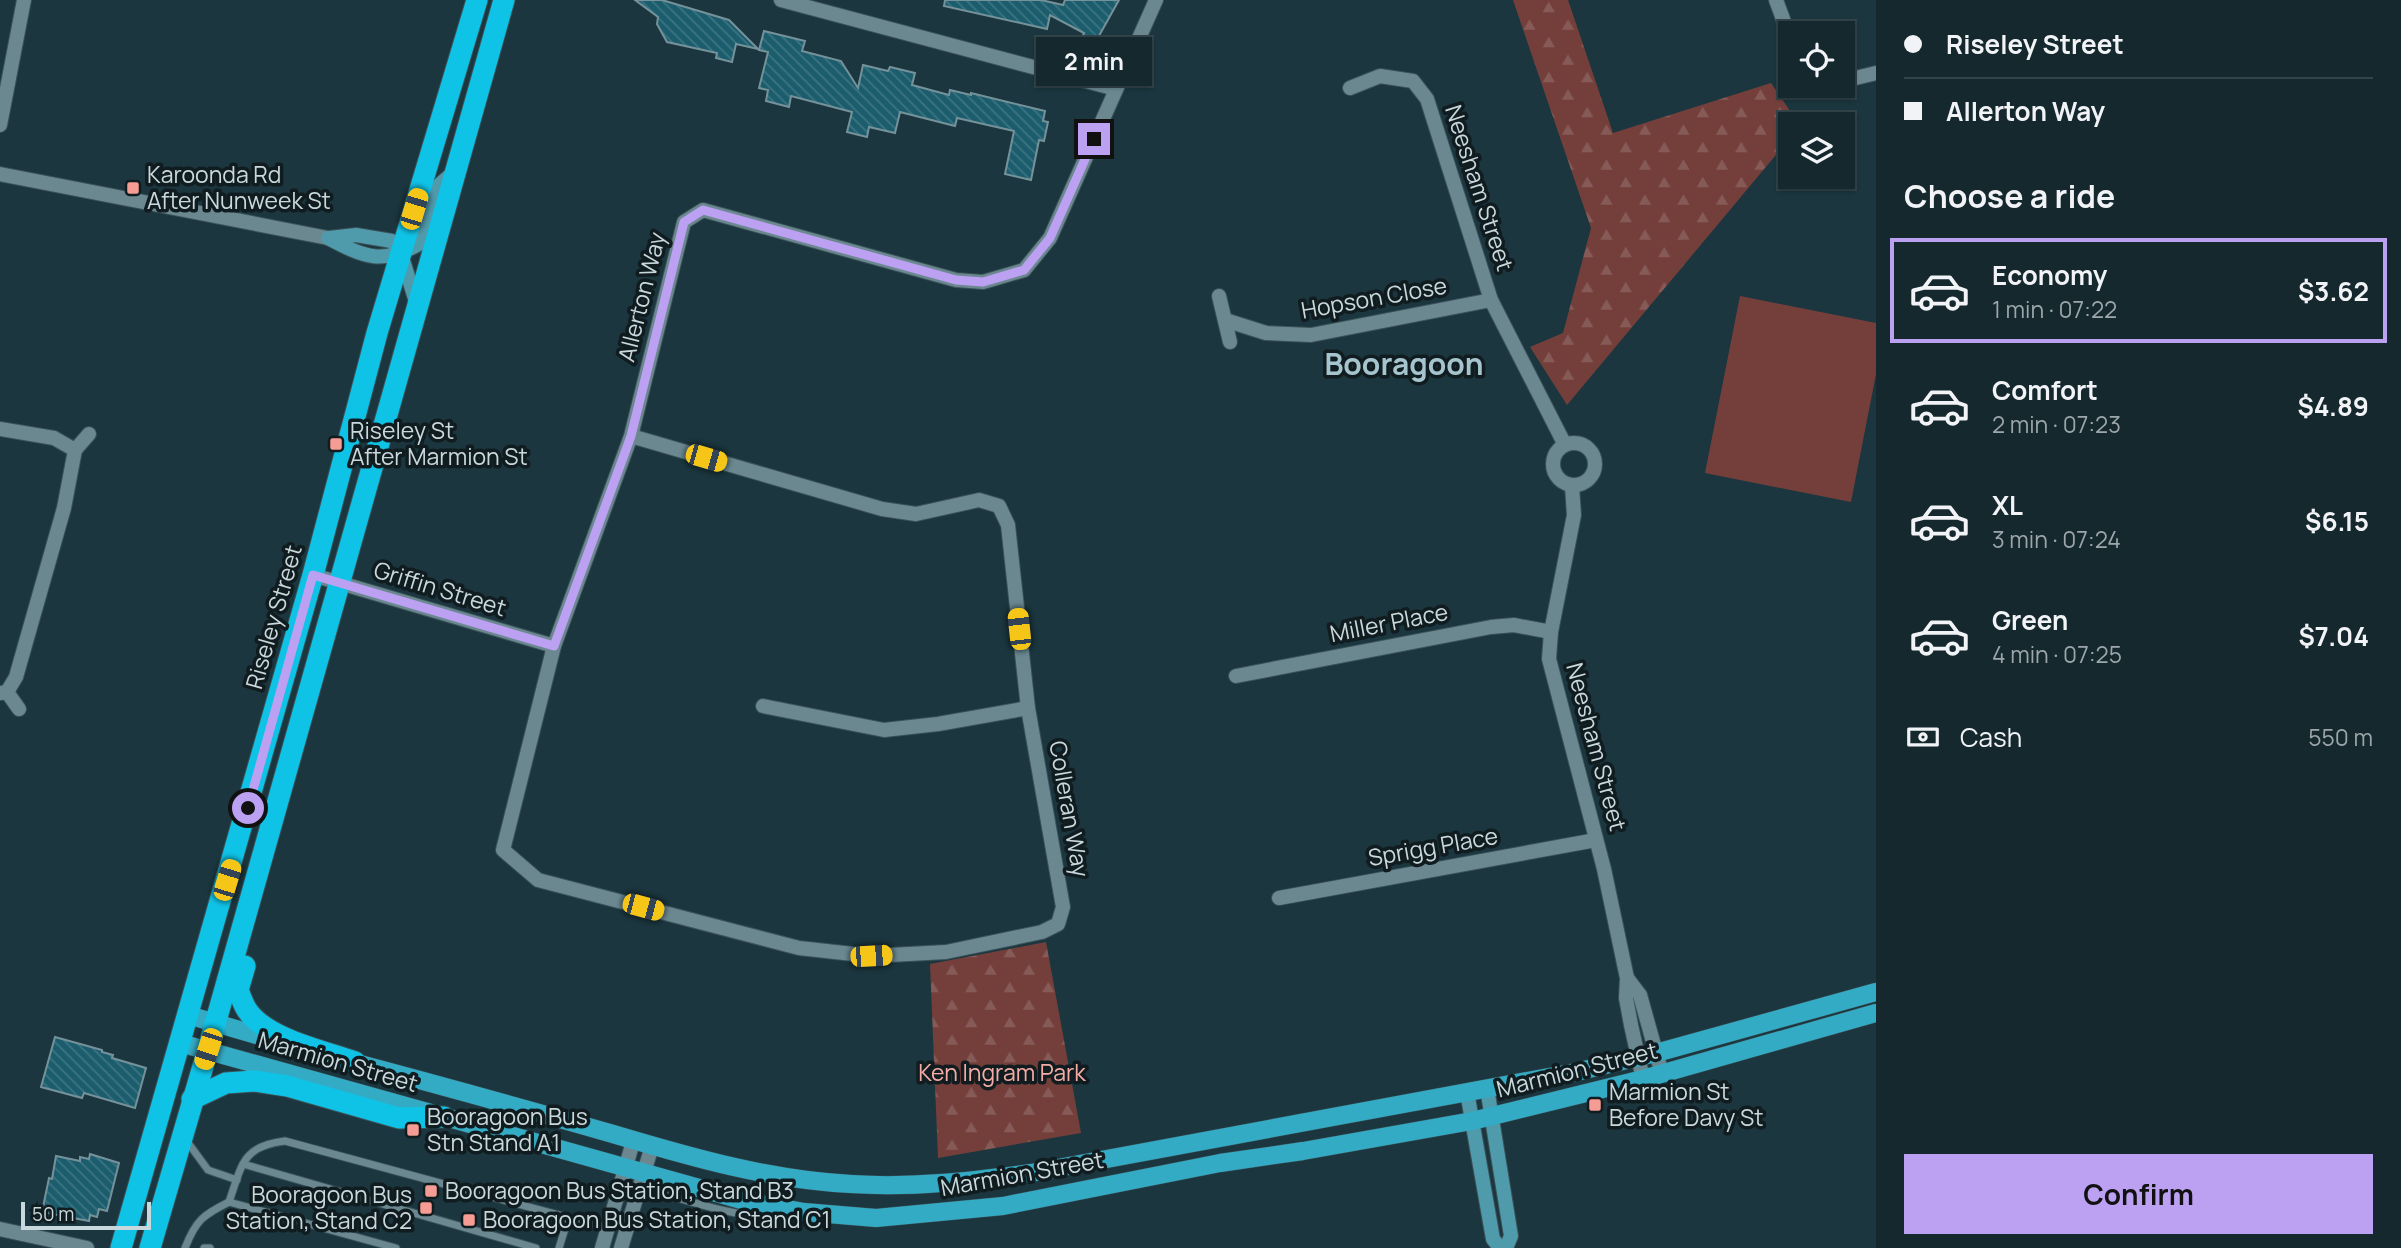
<!DOCTYPE html>
<meta charset="utf-8">
<style>
body{margin:0;font-family:Manrope,sans-serif;background:#21343a;color:#f1f3f6;height:100vh;display:flex;flex-direction:column;font-size:26px;white-space:nowrap}
*{box-sizing:border-box;margin:0}
p{font-size:23px;color:#9da6aa}
.icon{flex:none;width:38px;height:38px;fill:none;stroke:currentColor;stroke-width:2;stroke-linecap:round;stroke-linejoin:round}
.map{position:relative;flex:1;overflow:hidden}
.sheet{display:flex;flex-direction:column;background:#14282e;width:525px}
.sheet>*{flex:none}
.hud{display:grid;align-content:center;height:154px;padding:0 28px;background:#14282e}
.fabs{position:absolute;left:1778px;top:21px;display:grid;gap:14px}
.fabs a{display:grid;place-items:center;width:77px;height:77px;border-radius:0px;background:#14282e;box-shadow:0 2px 5px #0004,0 0 0 2px #33444a;font-size:35px}
.scale{position:absolute;left:21px;bottom:18px;width:130px;box-sizing:border-box;padding-left:7px;border:4px solid #c9d8dd;border-top:0;font-size:19px;line-height:24px;white-space:nowrap;color:#c9d8dd;-webkit-text-stroke:5px #101c1f;paint-order:stroke}
.end{position:absolute;width:32px;height:32px;margin:-16px;border:9px solid #bca0f2;background:#111;box-shadow:0 0 0 4px #111}
.from{border-radius:50%}
.bubble{position:absolute;height:49px;border-radius:0px;background:#14282e;box-shadow:0 2px 5px #0004,0 0 0 2px #33444a;font-size:23px;font-weight:700;line-height:49px;text-align:center}
.car{position:absolute;width:21px;height:42px;margin:-21px -10px;border-radius:9px;box-shadow:0 0 5px 2px #0007;background:linear-gradient(#f5c518 24%,#345 0 40%,#f5c518 0 76%,#345 0 86%,#f5c518 0)}
.hud b{display:flex;align-items:center;gap:24px;height:66px;font-size:26px}
.hud b+b{border-top:2px solid #33444a}
.hud i{width:18px;height:18px;background:#f1f3f6}
ul{padding:0;list-style:none}
li{display:flex;align-items:center;gap:21px;height:105px;margin:0 14px 10px;padding:0 14px;border:4px solid transparent;border-radius:0px}
li div{flex:1}
li b{display:block;font-size:26px}
li em{font-style:normal;font-weight:700}
li.current{border-color:#bca0f2}
li>.icon{width:63px;height:63px;stroke-width:1.5}
h2{padding:0 28px;font-size:32px;line-height:84px}
.pay{display:flex;align-items:center;gap:18px;height:77px;padding:0 28px;font-size:26px}
.pay p{margin-inline-start:auto}
.cta{display:flex;gap:14px;margin-top:auto;padding:14px 28px}
.cta a{flex:1;height:80px;border-radius:0px;background:#bca0f2;color:#111;font-size:28px;font-weight:700;line-height:80px;text-align:center}
main{display:flex;flex:1;min-height:0}
.map>svg:first-child{display:block}
.forest{fill:url(#forest-firs)}
.pitch{fill:#743f3b}
.building{fill:url(#building-back-hatch);stroke:#75929b;stroke-width:2}
.lines{fill:none;stroke-linecap:round;stroke-linejoin:round}
.lane-casing{stroke:#3a5158;stroke-width:9}
.street-casing{stroke:#3a5158;stroke-width:16}
.secondary-casing{stroke:#3a5158;stroke-width:16}
.primary-casing{stroke:#3a5158;stroke-width:19}
.highway-casing{stroke:#3a5158;stroke-width:23}
.lane{stroke:#6b8891;stroke-width:7}
.street{stroke:#6b8891;stroke-width:14}
.secondary{stroke:#4f9aab;stroke-width:14}
.primary{stroke:#34abc5;stroke-width:18}
.highway{stroke:#0fc3e7;stroke-width:21}
.route{stroke:#bca0f2;stroke-width:9}
.poi-dot{fill:#f59c94;stroke:#101c1f;stroke-width:2.5}
.labels{text-anchor:middle;stroke-width:7;stroke-linejoin:round;paint-order:stroke}
.poi-label{font-size:23px;fill:#c9d8dd;stroke:#101c1f;text-anchor:start}
.street-label{font-size:23px;fill:#c9d8dd;stroke:#101c1f}
.park-label{font-size:23px;fill:#f5aca5;stroke:#101c1f}
.district-label{font-size:30px;font-weight:bold;fill:#a5c4cd;stroke:#101c1f}
</style>
<main>
<div class="map">
<svg width="1876" height="1248" viewBox="0 0 1876 1248">
<defs>
<pattern id="forest-firs" width="22" height="20" patternUnits="userSpaceOnUse" patternTransform="scale(1.75)"><rect width="22" height="20" fill="#743f3b"/><path d="M5 1l3.5 6h-7zM16 11l3.5 6h-7z" fill="#865a57"/></pattern>
<pattern id="building-back-hatch" width="6" height="6" patternUnits="userSpaceOnUse" patternTransform="scale(1.75)"><rect width="6" height="6" fill="#1c5d6d"/><path d="M-1 5l2 2M0 0l6 6M5-1l2 2" fill="none" stroke="#3c7481"/></pattern>
</defs>
<rect width="100%" height="100%" fill="#1b363e"/>
<!-- forest -->
<g class="forest">
<polygon points="1513,0 1568,0 1613,133 1771,83 1799,124 1790,124 1790,138 1567,405 1530,347 1563,333 1591,228"/>
<polygon points="1046,942 1081,1133 938,1158 930,964"/>
</g>
<!-- pitch -->
<polygon class="pitch" points="1740,296 1876,323 1876,374 1851,502 1705,473"/>
<!-- building -->
<g class="building">
<polygon points="635,0 662,0 729,20 758,49 736,44 732,62 716,58 717,53 667,42 657,24 658,17"/>
<polygon points="945,0 1041,0 1063,5 1065,0 1119,0 1095,43 1082,37 1084,33 1050,15 1047,29 944,6"/>
<polygon points="764,31 805,41 802,51 841,61 858,88 863,65 888,71 890,67 915,73 912,85 949,95 950,90 971,95 971,93 1045,111 1043,121 1048,122 1044,141 1039,140 1031,180 1005,174 1014,131 957,118 955,126 900,112 895,133 869,127 867,137 847,132 852,112 791,96 789,107 766,101 768,90 759,88 768,52 759,50"/>
<polygon points="55,1037 102,1050 102,1052 113,1055 112,1058 146,1068 135,1108 84,1093 82,1098 41,1087"/>
<polygon points="90,1154 119,1163 107,1211 99,1209 97,1217 90,1215 89,1221 42,1212 49,1178 52,1179 56,1156 80,1161 80,1157 89,1159"/>
</g>
<g class="lines">
<defs>
<g id="lane">
<polyline points="186,1140 208,1170 237,1180"/>
<polyline points="243,1164 536,1248"/>
<path d="M639,1191H652C696,1202 741,1221 786,1215"/>
<path d="M229,1202C242,1165 242,1146 285,1141L607,1228"/>
<path d="M185,1248C196,1220 203,1215 229,1202L396,1248"/>
<polyline points="204,1248 210,1248"/>
<polyline points="559,1248 568,1219"/>
</g>
<g id="street">
<polyline points="781,0 1116,89"/>
<polyline points="1776,0 1790,38"/>
<polyline points="1843,81 1876,73"/>
<polyline points="1350,88 1380,76 1413,81 1427,99 1491,300 1565,445"/>
<polyline points="0,125 24,0"/>
<polyline points="0,174 328,238"/>
<polyline points="1219,296 1230,342"/>
<polyline points="1225,320 1266,333 1311,335 1491,300"/>
<polyline points="0,429 54,438 75,450"/>
<polyline points="631,436 882,509 916,514 979,500 999,506 1008,525 1028,708 1063,907 1058,924 1042,932 946,952 871,956 799,948 538,880 503,850 554,646 631,436 684,222 703,210 956,280 983,282 1024,270 1050,238 1156,0"/>
<circle cx="1574" cy="464" r="21"/>
<polyline points="1572,486 1574,515 1551,632 1549,659 1604,869 1627,978 1626,998 1631,1025 1643,1079"/>
<polyline points="313,575 554,646"/>
<polyline points="1236,676 1491,627 1514,625 1551,632"/>
<polyline points="7,692 19,709"/>
<polyline points="0,693 7,692 16,677 64,508 75,450 89,434"/>
<polyline points="763,706 884,730 938,724 1028,708"/>
<polyline points="1279,898 1596,840"/>
<polyline points="1627,978 1640,995 1662,1074"/>
<polyline points="0,1229 87,1248"/>
<polyline points="602,1248 633,1142"/>
<polyline points="621,1248 652,1146"/>
</g>
<g id="secondary">
<path d="M328,238C366,258 382,265 421,243L439,185L454,172"/>
<polyline points="329,238 356,235 392,241 401,254 417,305"/>
<polyline points="1487,1088 1511,1236 1506,1248"/>
<polyline points="1467,1092 1493,1239 1500,1248"/>
</g>
<g id="primary">
<polyline points="188,1015 284,1043"/>
<polyline points="180,1043 749,1202 804,1212 876,1218 1003,1206 1220,1163 1303,1151 1472,1121 1643,1079 1876,1013"/>
<path d="M341,1059C432,1083 522,1108 613,1134C690,1157 770,1180 851,1184C912,1188 971,1181 1031,1173L1576,1072L1656,1053L1876,992"/>
</g>
<g id="highway">
<path d="M245,966L238,990C241,997 243,1004 247,1010C266,1039 324,1051 355,1062"/>
<polyline points="192,1099 226,1083 254,1081 287,1086 399,1118 444,1117"/>
<polyline points="121,1248 313,575 377,333 477,0"/>
<polyline points="150,1248 208,1049 504,0"/>
</g>
</defs>
<!-- lane casing -->
<use href="#lane" class="lane-casing"/>
<!-- street casing -->
<use href="#street" class="street-casing"/>
<!-- secondary casing -->
<use href="#secondary" class="secondary-casing"/>
<!-- primary casing -->
<use href="#primary" class="primary-casing"/>
<!-- highway casing -->
<use href="#highway" class="highway-casing"/>
<!-- lane -->
<use href="#lane" class="lane"/>
<!-- street -->
<use href="#street" class="street"/>
<!-- secondary -->
<use href="#secondary" class="secondary"/>
<!-- primary -->
<use href="#primary" class="primary"/>
<!-- highway -->
<use href="#highway" class="highway"/>
</g>
<g class="lines">
<!-- route -->
<polyline class="route" points="248,808 313,575 554,646 631,436 684,222 703,210 956,280 983,282 1024,270 1050,238 1094,139"/>
</g>
<!-- markers -->
<g class="poi-dot">
<rect x="126" y="181" width="14" height="14" rx="3.5"/>
<rect x="329" y="437" width="14" height="14" rx="3.5"/>
<rect x="1588" y="1098" width="14" height="14" rx="3.5"/>
<rect x="406" y="1123" width="14" height="14" rx="3.5"/>
<rect x="424" y="1184" width="14" height="14" rx="3.5"/>
<rect x="419" y="1201" width="14" height="14" rx="3.5"/>
<rect x="462" y="1213" width="14" height="14" rx="3.5"/>
</g>
<g class="labels">
<!-- poi labels -->
<g class="poi-label">
<text x="147" y="183">Karoonda Rd<tspan x="147" dy="26">After Nunweek St</tspan></text>
<text x="350" y="439">Riseley St<tspan x="350" dy="26">After Marmion St</tspan></text>
<text x="1609" y="1100">Marmion St<tspan x="1609" dy="26">Before Davy St</tspan></text>
<text x="427" y="1125">Booragoon Bus<tspan x="427" dy="26">Stn Stand A1</tspan></text>
<text x="445" y="1199">Booragoon Bus Station, Stand B3</text>
<text x="412" y="1203" text-anchor="end">Booragoon Bus<tspan x="412" dy="26">Station, Stand C2</tspan></text>
<text x="483" y="1228">Booragoon Bus Station, Stand C1</text>
</g>
<!-- street labels -->
<g class="street-label">
<text transform="translate(1479 188) rotate(72)" y="8">Neesham Street</text>
<text transform="translate(642 297) rotate(-76)" y="8">Allerton Way</text>
<text transform="translate(1374 298) rotate(-10)" y="8">Hopson Close</text>
<text transform="translate(440 589) rotate(17)" y="8">Griffin Street</text>
<text transform="translate(274 617) rotate(-74)" y="8">Riseley Street</text>
<text transform="translate(1389 623) rotate(-11)" y="8">Miller Place</text>
<text transform="translate(1596 747) rotate(75)" y="8">Neesham Street</text>
<text transform="translate(1069 809) rotate(80)" y="8">Colleran Way</text>
<text transform="translate(1433 847) rotate(-10)" y="8">Sprigg Place</text>
<text transform="translate(338 1062) rotate(16)" y="8">Marmion Street</text>
<text transform="translate(1577 1070) rotate(-14)" y="8">Marmion Street</text>
<text transform="translate(1022 1174) rotate(-10)" y="8">Marmion Street</text>
</g>
<!-- park labels -->
<g class="park-label">
<text x="1002" y="1081">Ken Ingram Park</text>
</g>
<!-- district labels -->
<g class="district-label">
<text x="1404" y="375">Booragoon</text>
</g>
</g>
</svg>
<div class="fabs">
<a><svg class="icon" aria-label="locate" viewBox="0 0 24 24"><circle cx="12" cy="12" r="6"/><path d="M12 2v4M12 18v4M2 12h4M18 12h4"/></svg></a>
<a><svg class="icon" aria-label="layers" viewBox="0 0 24 24"><path d="M12 4l9 5-9 5-9-5zM3 14l9 5 9-5"/></svg></a>
</div>
<div class="scale">50 m</div>
<i class="end from" style="left:248px;top:808px"></i>
<i class="end" style="left:1094px;top:139px"></i>
<div class="bubble" style="left:1036px;top:37px;width:116px">2 min</div>
<i class="car" style="left:414px;top:209px;rotate:17deg"></i>
<i class="car" style="left:706px;top:458px;rotate:106deg"></i>
<i class="car" style="left:1019px;top:629px;rotate:354deg"></i>
<i class="car" style="left:227px;top:880px;rotate:17deg"></i>
<i class="car" style="left:643px;top:907px;rotate:105deg"></i>
<i class="car" style="left:871px;top:956px;rotate:87deg"></i>
<i class="car" style="left:208px;top:1049px;rotate:198deg"></i>
</div>
<section class="sheet">
<div class="hud">
<b><i class="from"></i>Riseley Street</b>
<b><i></i>Allerton Way</b>
</div>
<h2>Choose a ride</h2>
<ul>
<li class="current"><svg class="icon" aria-label="car" viewBox="0 0 24 24"><path d="M5 17H2v-5l4-1 3-4h7l3 4 3 1v5h-3M9 17h6M6 11h13"/><circle cx="7" cy="17" r="2"/><circle cx="17" cy="17" r="2"/></svg><div><b>Economy</b><p>1 min · 07:22</p></div><em>$3.62</em></li>
<li><svg class="icon" aria-label="car" viewBox="0 0 24 24"><path d="M5 17H2v-5l4-1 3-4h7l3 4 3 1v5h-3M9 17h6M6 11h13"/><circle cx="7" cy="17" r="2"/><circle cx="17" cy="17" r="2"/></svg><div><b>Comfort</b><p>2 min · 07:23</p></div><em>$4.89</em></li>
<li><svg class="icon" aria-label="car" viewBox="0 0 24 24"><path d="M5 17H2v-5l4-1 3-4h7l3 4 3 1v5h-3M9 17h6M6 11h13"/><circle cx="7" cy="17" r="2"/><circle cx="17" cy="17" r="2"/></svg><div><b>XL</b><p>3 min · 07:24</p></div><em>$6.15</em></li>
<li><svg class="icon" aria-label="car" viewBox="0 0 24 24"><path d="M5 17H2v-5l4-1 3-4h7l3 4 3 1v5h-3M9 17h6M6 11h13"/><circle cx="7" cy="17" r="2"/><circle cx="17" cy="17" r="2"/></svg><div><b>Green</b><p>4 min · 07:25</p></div><em>$7.04</em></li>
</ul>
<div class="pay"><svg class="icon" aria-label="cash" viewBox="0 0 24 24"><path d="M3 7h18v10H3z"/><circle cx="12" cy="12" r="2"/></svg>Cash<p>550 m</p></div>
<div class="cta"><a>Confirm</a></div>
</section>
</main>
